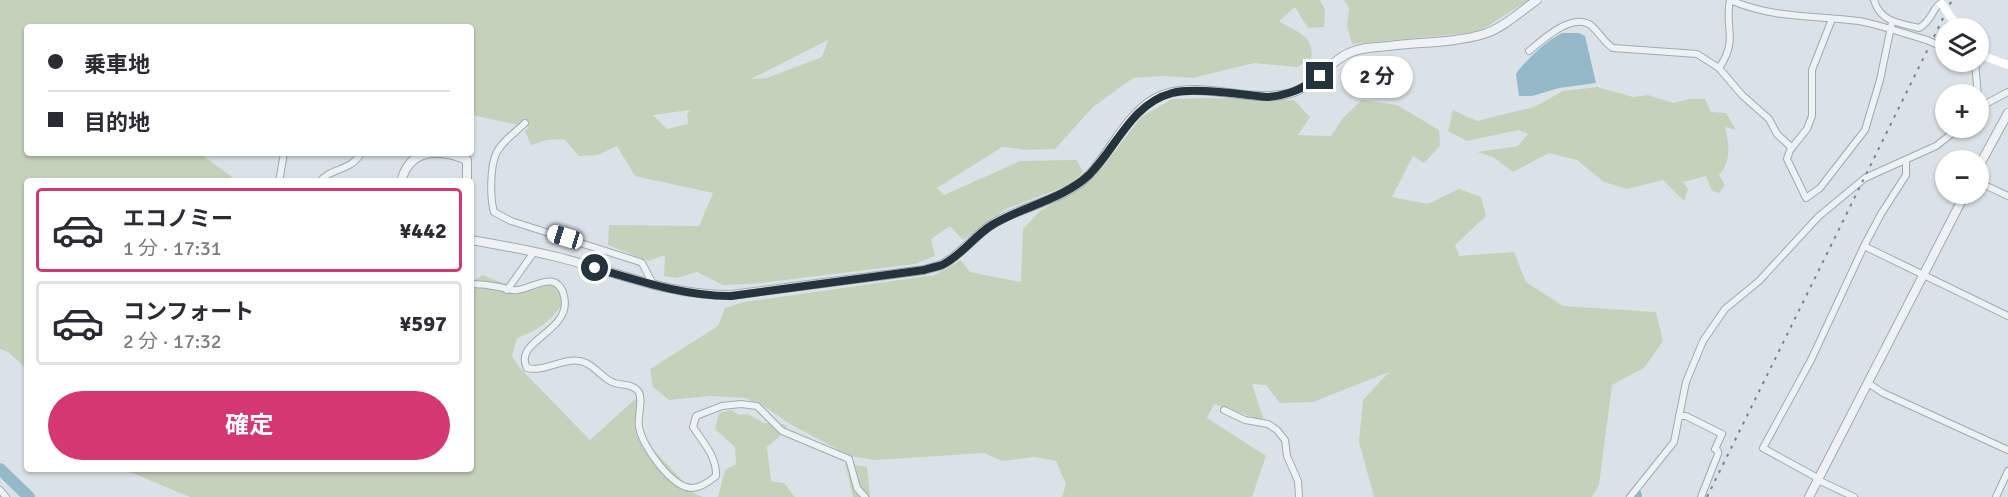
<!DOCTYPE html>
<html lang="ja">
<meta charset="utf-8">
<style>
body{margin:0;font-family:Signika,"Noto Sans JP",sans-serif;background:#f2f2f3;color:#2b2b33;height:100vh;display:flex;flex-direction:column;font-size:22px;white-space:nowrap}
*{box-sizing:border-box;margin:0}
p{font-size:20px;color:#7c7c81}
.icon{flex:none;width:33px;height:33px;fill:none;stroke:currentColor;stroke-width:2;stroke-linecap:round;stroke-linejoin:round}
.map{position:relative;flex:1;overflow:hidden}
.sheet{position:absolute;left:24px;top:178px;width:450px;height:294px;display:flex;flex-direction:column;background:#fff;border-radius:6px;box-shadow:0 2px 4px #0004}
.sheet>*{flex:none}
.top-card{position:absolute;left:24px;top:24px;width:450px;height:132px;border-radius:6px;box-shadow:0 2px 4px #0004;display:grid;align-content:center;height:132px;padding:0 24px;background:#fff}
.tools{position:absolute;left:1935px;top:18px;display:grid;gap:12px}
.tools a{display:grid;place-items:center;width:54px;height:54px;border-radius:50%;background:#fff;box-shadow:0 2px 4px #0004;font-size:30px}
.end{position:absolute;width:27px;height:27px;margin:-14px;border:8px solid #25333d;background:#fff;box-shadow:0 0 0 3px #fff}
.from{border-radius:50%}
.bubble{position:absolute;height:42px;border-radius:21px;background:#fff;box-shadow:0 2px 4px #0004;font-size:20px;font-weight:700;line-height:42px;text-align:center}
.car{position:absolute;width:18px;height:36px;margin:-18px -9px;border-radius:8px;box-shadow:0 0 4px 2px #0007;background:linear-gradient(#fff 24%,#345 0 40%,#fff 0 76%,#345 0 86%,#fff 0)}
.top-card b{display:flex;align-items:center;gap:21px;height:57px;font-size:22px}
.top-card b+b{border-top:2px solid #e1e1e2}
.top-card i{width:15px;height:15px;background:#2b2b33}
ul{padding:10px 0 0;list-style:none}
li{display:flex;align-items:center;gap:18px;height:84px;margin:0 12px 9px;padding:0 12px;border:3px solid #e1e1e2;border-radius:6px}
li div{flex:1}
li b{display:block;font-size:22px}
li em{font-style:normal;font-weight:700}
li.on{border-color:#d43872}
li>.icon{width:54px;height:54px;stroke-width:1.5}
.cta{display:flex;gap:12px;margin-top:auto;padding:12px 24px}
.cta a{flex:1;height:69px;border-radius:36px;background:#d43872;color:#fff;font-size:24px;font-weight:700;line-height:69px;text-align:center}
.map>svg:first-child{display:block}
.green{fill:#c6d1bc;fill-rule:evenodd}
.water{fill:#94b9c9}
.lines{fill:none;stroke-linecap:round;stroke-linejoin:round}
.river{stroke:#94b9c9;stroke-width:12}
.minor-casing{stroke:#a1aab1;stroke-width:8}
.tertiary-casing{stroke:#a1aab1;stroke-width:10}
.minor{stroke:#eef2f5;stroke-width:6}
.tertiary{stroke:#eef2f5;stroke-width:8}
.secondary{stroke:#fff;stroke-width:8}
.rail{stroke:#748591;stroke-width:2;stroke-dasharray:3 6;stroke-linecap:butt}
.minor-bridge-casing{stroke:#a1aab1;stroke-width:8;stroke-linecap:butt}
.minor-bridge{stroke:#eef2f5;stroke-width:6}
.secondary-bridge{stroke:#fff;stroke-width:8}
.route{stroke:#25333d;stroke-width:8}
</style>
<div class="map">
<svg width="2008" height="497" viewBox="0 0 2008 497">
<rect width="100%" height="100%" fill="#dbe2e7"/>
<!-- green -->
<g class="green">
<path d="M0,0H1320L1325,10L1324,27L1308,28L1295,7L1279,21C1295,32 1316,35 1311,60L1297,67L1254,63L1193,78L1163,76L1133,78L1093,107L1055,149L1028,150L1002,147L937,188L944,195L1020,161L1077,160L1083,172L1069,185L1006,209L963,240L950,226L931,239L935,256L915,264L751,284L723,285L697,272L676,278L664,276L665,255L648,261L608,245L609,225L699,226L713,193L635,176L617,146L598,155L579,156L564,139L547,140L531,145L525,131L529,127L471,115V27H27V153H181L203,156L231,176L233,181L27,182V369L8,352L0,349ZM828,40L822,57L767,78L751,79ZM690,110L687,114L688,124L667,129L653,115Z"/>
<polygon points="1344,0 1529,0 1483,29 1469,33 1352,44 1347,26 1349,8"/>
<path d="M1597,87L1633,97L1648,95L1673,103L1690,99H1705L1711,112L1726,113L1736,130L1725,127C1729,145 1732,160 1719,175L1725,185L1719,193L1712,191L1706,176L1683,182L1688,189L1684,201L1663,180L1627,189L1604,182L1577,160L1549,153L1513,172L1493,157L1477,152L1518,146L1528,134L1519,130L1467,141L1448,131L1453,110L1477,121L1534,107L1563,91Z"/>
<polygon points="1206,98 1294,100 1310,117 1298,135 1331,136 1343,118 1362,100 1397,105 1439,130 1440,146 1424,163 1413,156 1392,197 1428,204 1459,189 1481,197 1486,216 1455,245 1459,256 1514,252 1526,282 1563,306 1656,312 1663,341 1644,368 1612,385 1599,485 1592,497 1374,497 1359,442 1363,400 1389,372 1313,402 1280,403 1266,385 1252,384 1264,421 1214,404 1207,418 1266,456 1252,497 1062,497 1066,484 1056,461 1035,457 1002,461 984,453 875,460 850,456 790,424 765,407 745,398 710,396 669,400 653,387 650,369 718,326 725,308 744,302 935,275 961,260 970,272 1021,282 1023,229 1040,211 1079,189 1097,174 1141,117 1172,99"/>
<path d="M483,275C497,282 513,284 525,292L549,285L564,288L566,297C557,317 538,331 517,338L512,356L519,367L590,440L644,391L640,423L648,444L695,494L703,497H190L125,470H471V282Z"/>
<polygon points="731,410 739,415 748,414 764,423 782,424 787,426 778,438 767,447 771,481 784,483 795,497 718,497 725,470 736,464 735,447 715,429 719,413"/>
<polygon points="845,463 867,467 870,497 853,497"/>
</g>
<!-- water -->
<path class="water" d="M1562,33H1579L1585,36L1596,83L1559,88L1532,96H1519L1516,74C1525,61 1547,40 1562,33Z"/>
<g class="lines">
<!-- river -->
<g class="river">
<polyline points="0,469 29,497"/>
<polyline points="1635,497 1636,495"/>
</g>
<defs>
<g id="minor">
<path d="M1874,0C1880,22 1899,23 1919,28C1934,19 1931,9 1941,3"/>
<polyline points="1832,19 1812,70 1812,116 1807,129 1790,150 1787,159 1806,198 1820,188 1865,130 1880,80 1892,22"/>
<path d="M1529,51C1542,40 1570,14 1589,24C1599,31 1603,42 1613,48L1697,54L1719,68L1742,95L1769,119L1777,134L1792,148"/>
<polyline points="1975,62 1979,108"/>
<path d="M1719,68C1739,39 1724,28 1730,0C1775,19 1812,15 1859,21C1881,25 1905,34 1927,40"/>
<polyline points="1978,108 2008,92"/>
<path d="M525,123C516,132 501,142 496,154C490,167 490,199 494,212L511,221L637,261L642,263L653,284"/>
<polyline points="279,182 284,153"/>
<path d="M320,182C330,167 351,172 361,153"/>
<polyline points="1978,182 2008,196"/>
<polyline points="1864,246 2008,316"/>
<path d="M471,284C480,284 490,285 499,287C505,288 510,291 517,290C532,289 557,268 564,296C573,332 512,340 527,368C546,373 568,354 586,363C595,367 602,377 612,382C620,386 632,383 638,391C644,399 637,417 639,427C642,446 672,488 692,488C700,488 710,481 716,476C717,457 703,442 693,427L696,416L722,406L741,404L757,406L782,431L849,459L857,488L865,497"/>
<polyline points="507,290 534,252"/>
<polyline points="1868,383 1883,393 2008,450"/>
<polyline points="1224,410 1245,420 1268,424 1277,430 1285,440 1287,456 1298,481 1299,497"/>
<polyline points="1679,416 1686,416 1722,434 1715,449 1718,451 1718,454 1701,497"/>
<polyline points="0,490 6,497"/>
<polyline points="1630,497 1674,442 1686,382 1703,341 1725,309 1759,281 1818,217 1865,178 1936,146 1959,128"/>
<polyline points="1854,497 1818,480 1814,476 1763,448 1811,360 1864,246 1881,214 1906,175 1906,160"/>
<polyline points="1996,497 2008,471"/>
</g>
<g id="tertiary">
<polyline points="1978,168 2008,113"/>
<path d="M401,182C409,148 440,148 467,160V182"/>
<path d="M471,240C500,245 528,250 557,257C614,271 670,296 731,295L924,270C930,268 936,267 941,265C960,256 974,236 991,225C1022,205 1065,201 1091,173C1112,149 1127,114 1156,98C1194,79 1241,101 1281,95C1314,91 1324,64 1349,53C1362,47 1376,47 1389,46C1420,42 1454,43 1484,34C1503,28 1521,11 1537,0"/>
<polyline points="1809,497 1965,194"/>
</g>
</defs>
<!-- minor casing -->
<use href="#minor" class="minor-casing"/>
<!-- tertiary casing -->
<use href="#tertiary" class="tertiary-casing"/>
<!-- minor -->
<use href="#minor" class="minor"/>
<!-- tertiary -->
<use href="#tertiary" class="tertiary"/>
<!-- secondary -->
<g class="secondary">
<polyline points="1950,16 1960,28"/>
<polyline points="1978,54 2008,65"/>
</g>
<!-- rail -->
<polyline class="rail" points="1707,497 1952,0"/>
<defs>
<polyline id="minor-bridge" points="1927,40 1938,45"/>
</defs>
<!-- minor-bridge casing -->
<use href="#minor-bridge" class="minor-bridge-casing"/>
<!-- minor-bridge -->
<use href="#minor-bridge" class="minor-bridge"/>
<!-- secondary-bridge -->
<polyline class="secondary-bridge" points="1942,4 1950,16"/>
</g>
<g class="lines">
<!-- route -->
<path class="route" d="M595,268C640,281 684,296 731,296L924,270C930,268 936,267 942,265C961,256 974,236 992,225C1023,206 1062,200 1089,175C1117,147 1131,104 1172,93C1195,87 1242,95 1268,97C1289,95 1303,89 1320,76"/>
</g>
</svg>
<div class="tools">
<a><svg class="icon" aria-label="layers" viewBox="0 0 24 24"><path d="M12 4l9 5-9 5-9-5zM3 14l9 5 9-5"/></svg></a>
<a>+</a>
<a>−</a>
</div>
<i class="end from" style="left:595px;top:268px"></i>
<i class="end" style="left:1320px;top:76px"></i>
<div class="bubble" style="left:1341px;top:56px;width:72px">2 分</div>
<i class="car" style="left:565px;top:237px;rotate:287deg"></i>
<div class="top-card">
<b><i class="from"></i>乗車地</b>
<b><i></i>目的地</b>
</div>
<section class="sheet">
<ul>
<li class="on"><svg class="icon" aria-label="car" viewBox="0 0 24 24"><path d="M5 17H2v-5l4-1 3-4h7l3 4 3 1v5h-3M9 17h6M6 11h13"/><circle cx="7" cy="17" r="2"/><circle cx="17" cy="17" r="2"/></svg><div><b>エコノミー</b><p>1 分 · 17:31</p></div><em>¥442</em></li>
<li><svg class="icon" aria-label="car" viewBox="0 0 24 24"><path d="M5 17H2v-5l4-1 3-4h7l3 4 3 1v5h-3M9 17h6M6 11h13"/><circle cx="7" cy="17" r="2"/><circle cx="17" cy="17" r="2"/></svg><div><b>コンフォート</b><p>2 分 · 17:32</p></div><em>¥597</em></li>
</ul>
<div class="cta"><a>確定</a></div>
</section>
</div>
